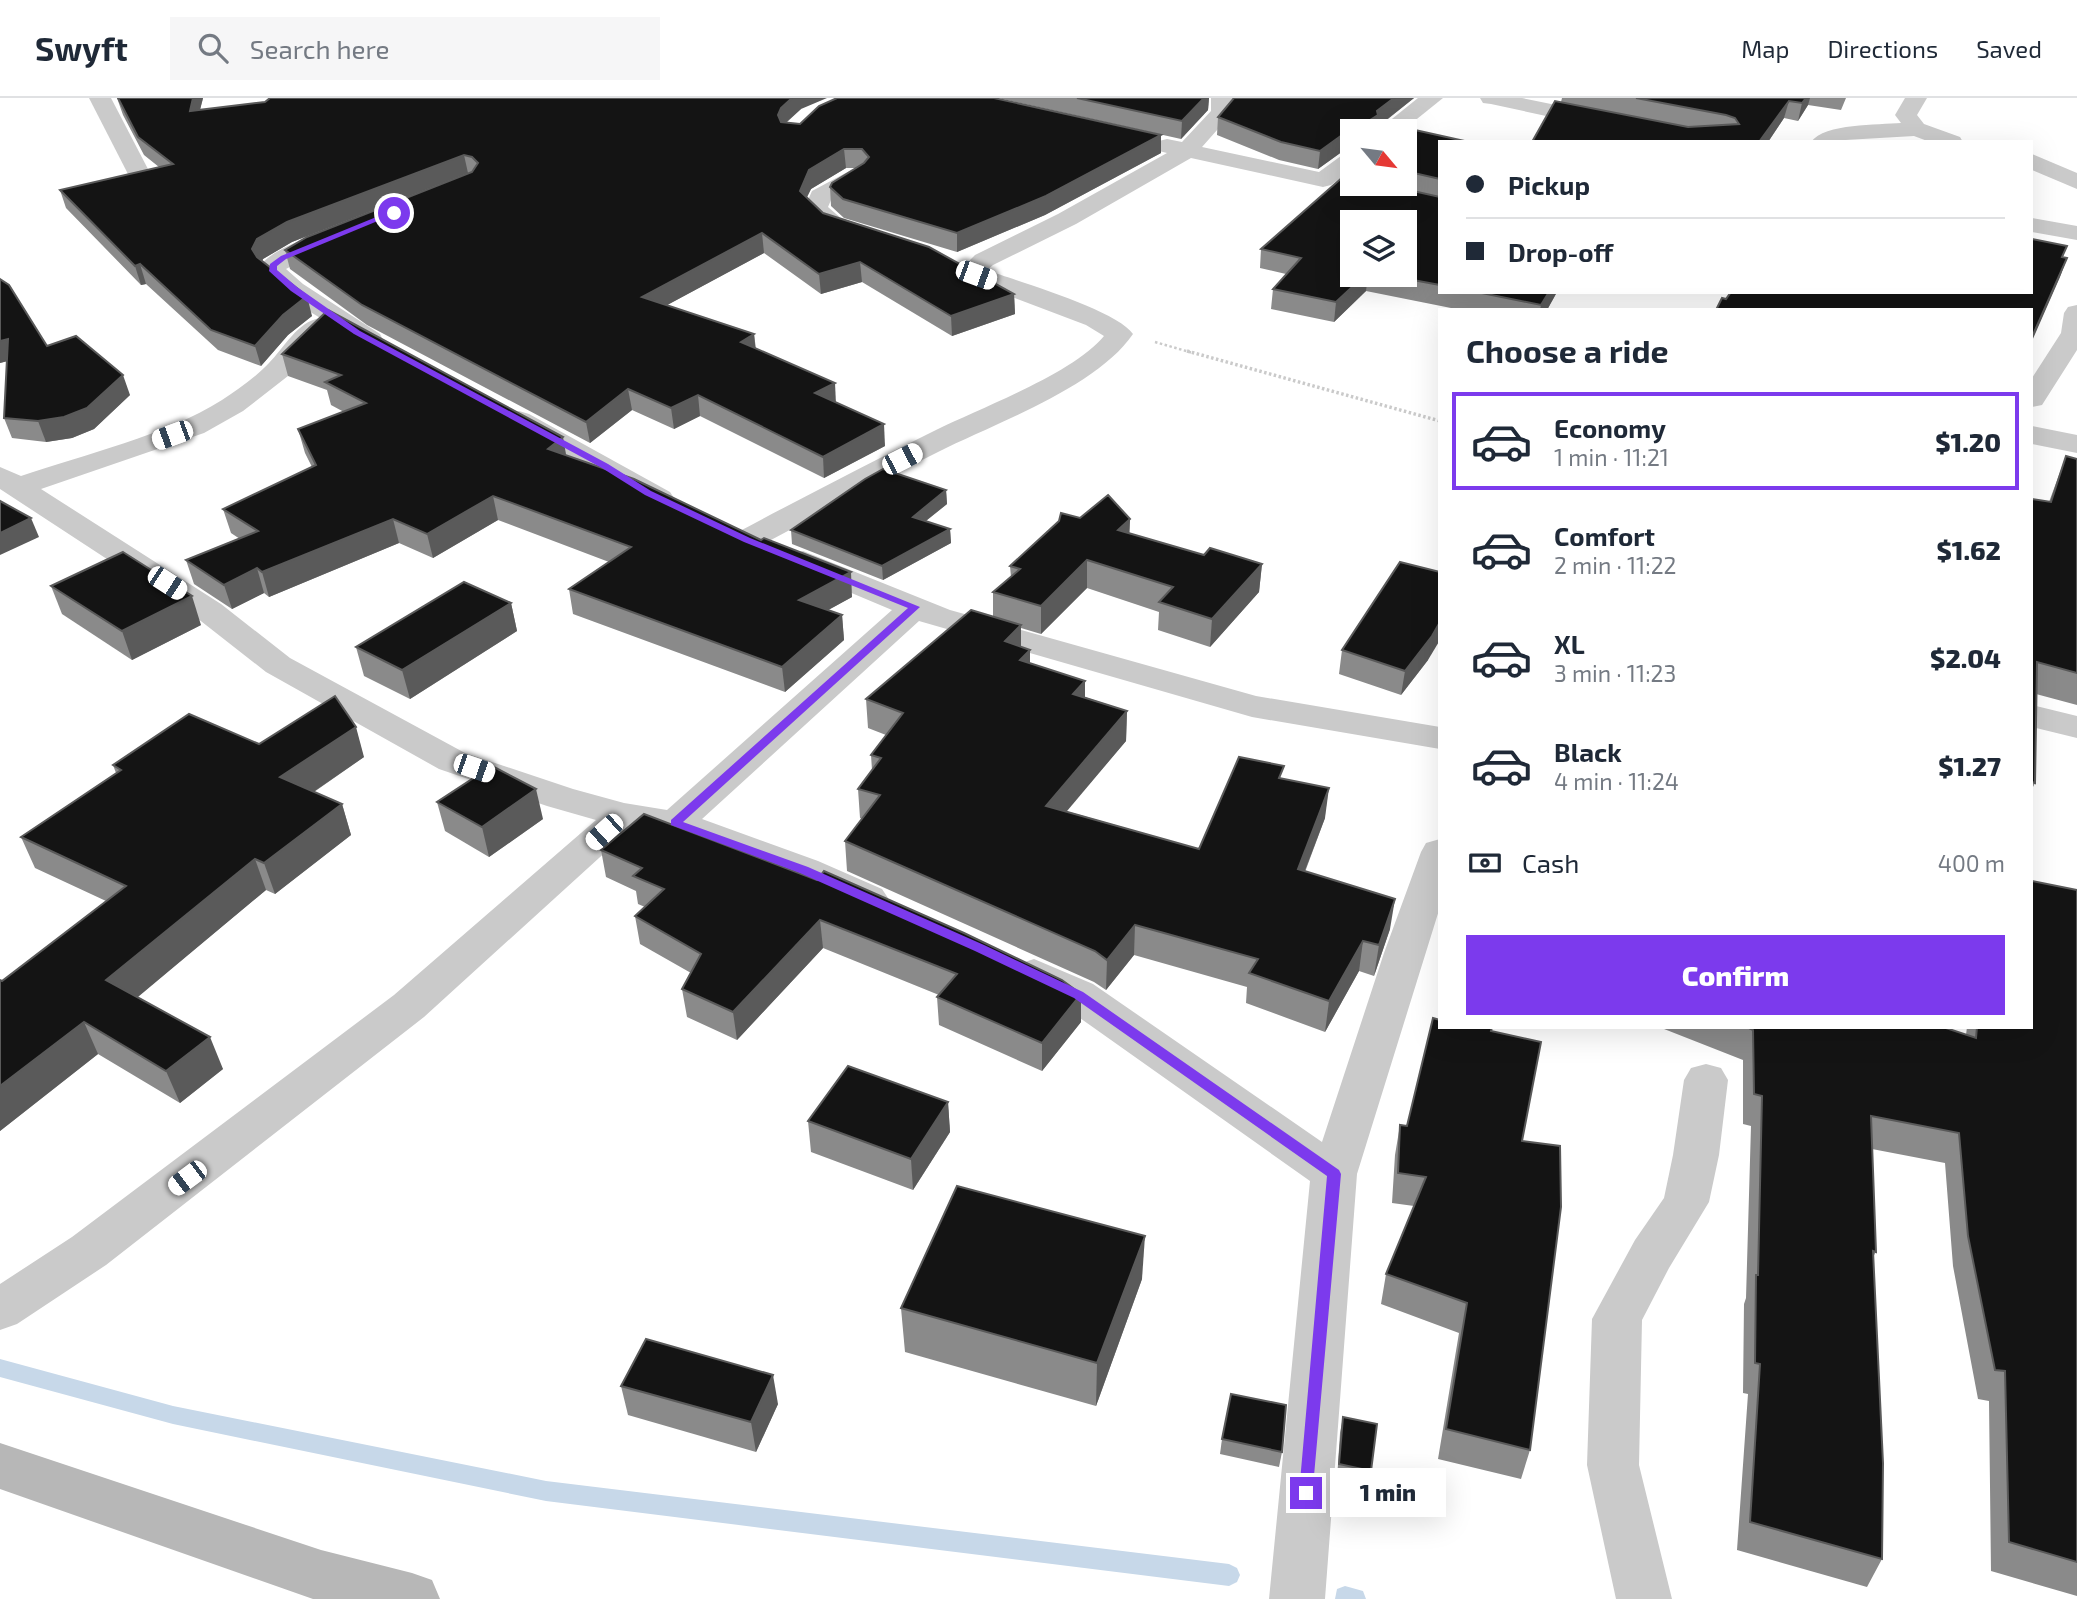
<!DOCTYPE html>
<meta charset="utf-8">
<style>
body{margin:0;font-family:"Exo 2",sans-serif;background:#f6f6f7;color:#1f2937;height:100vh;display:flex;flex-direction:column;font-size:26px;white-space:nowrap}
*{box-sizing:border-box;margin:0}
p{font-size:23px;color:#747a83}
.icon{flex:none;width:38px;height:38px;fill:none;stroke:currentColor;stroke-width:2;stroke-linecap:round;stroke-linejoin:round}
.map{position:relative;flex:1;overflow:hidden}
.panel{position:absolute;left:1438px;top:210px;width:595px;height:721px;display:flex;flex-direction:column;background:#fff;border-radius:0px;box-shadow:0 7px 28px #0002}
.panel>*{flex:none}
.hud{position:absolute;left:1438px;top:42px;width:595px;height:154px;border-radius:0px;box-shadow:0 7px 28px #0002;display:grid;align-content:center;height:154px;padding:0 28px;background:#fff}
.needle{width:46px;rotate:119deg}
.tools{position:absolute;left:1340px;top:21px;display:grid;gap:14px}
.tools a{display:grid;place-items:center;width:77px;height:77px;border-radius:0px;background:#fff;box-shadow:0 7px 28px #0002;font-size:35px}
.end{position:absolute;width:32px;height:32px;margin:-16px;border:9px solid #7c3aed;background:#fff;box-shadow:0 0 0 4px #fff}
.from{border-radius:50%}
.bubble{position:absolute;height:49px;border-radius:0px;background:#fff;box-shadow:0 7px 28px #0002;font-size:23px;font-weight:800;line-height:49px;text-align:center}
.car{position:absolute;width:21px;height:42px;margin:-21px -10px;border-radius:9px;box-shadow:0 0 5px 2px #0007;background:linear-gradient(#fff 24%,#345 0 40%,#fff 0 76%,#345 0 86%,#fff 0)}
.hud b{display:flex;align-items:center;gap:24px;height:66px;font-size:26px}
.hud b+b{border-top:2px solid #e0e1e3}
.hud i{width:18px;height:18px;background:#1f2937}
ul{padding:0;list-style:none}
li{display:flex;align-items:center;gap:21px;height:98px;margin:0 14px 10px;padding:0 14px;border:4px solid transparent;border-radius:0px}
li div{flex:1}
li b{display:block;font-size:26px}
li em{font-style:normal;font-weight:800}
li.current{border-color:#7c3aed}
li>.icon{width:63px;height:63px;stroke-width:1.5}
h2{padding:0 28px;font-size:32px;line-height:84px}
.pay{display:flex;align-items:center;gap:18px;height:77px;padding:0 28px;font-size:26px}
.pay p{margin-inline-start:auto}
.button{display:flex;gap:14px;margin-top:auto;padding:14px 28px}
.button a{flex:1;height:80px;border-radius:0px;background:#7c3aed;color:#fff;font-size:28px;font-weight:800;line-height:80px;text-align:center}
header{display:flex;align-items:center;gap:42px;box-sizing:border-box;height:98px;padding:0 35px;background:#fff;border-bottom:2px solid #e0e1e3}
header strong{font-size:33px}
nav{display:flex;gap:38px;margin-inline-start:auto;font-size:24px}
.search{width:490px;height:63px;background:#f6f6f7;display:flex;align-items:center;gap:18px;box-sizing:border-box;padding:0 24px;border-radius:0px;color:#747a83;font-size:26px}
.map>svg:first-child{display:block}
.lines{fill:none;stroke-linecap:round;stroke-linejoin:round}
.stream{fill:#c7d8e9;fill-rule:evenodd}
.path-far1{stroke:#cacaca;stroke-width:2.5;stroke-dasharray:2.5 2.5;stroke-linecap:butt}
.path{stroke:#cacaca;stroke-width:3.5;stroke-dasharray:2.5 2.5;stroke-linecap:butt}
.street{fill:#cacaca;fill-rule:evenodd}
.secondary{fill:#b7b7b7;fill-rule:evenodd}
.wall{fill:#8a8a8a;fill-rule:evenodd}
.shaded-wall{fill:#5a5a5a}
.building{fill:#141414;stroke:#5a5a5a;stroke-width:2}
.route{fill:#7c3aed}
</style>
<header>
<strong>Swyft</strong>
<div class="search"><svg class="icon" aria-label="search" viewBox="0 0 24 24"><circle cx="10" cy="10" r="6"/><path d="M15 15l6 6"/></svg>Search here</div>
<nav><a>Map</a><a>Directions</a><a>Saved</a></nav>
</header>
<div class="map">
<svg width="2077" height="1501" viewBox="0 0 2077 1501">
<rect width="100%" height="100%" fill="#fff"/>
<g class="lines">
<!-- stream -->
<g class="stream">
<polygon points="0,1261 173,1308 546,1383 1229,1466 1237,1470 1240,1477 1237,1484 1229,1488 546,1403 173,1326 0,1279"/>
<polygon points="1345,1488 1363,1493 1366,1501 1335,1501 1337,1491"/>
</g>
<!-- path-far1 -->
<polyline class="path-far1" points="1155,244 1193,255"/>
<!-- path -->
<polyline class="path" points="1187,253 1440,323"/>
<!-- street -->
<g class="street">
<polygon points="89,0 111,0 149,73 145,78 129,78"/>
<path d="M1211,0H1233V14L1202,49L1319,74L1345,55L1353,53V71L1331,87L1323,89L1191,60L1076,126L993,167L987,172C1019,184 1117,212 1133,236C1097,289 996,325 938,354C878,384 818,417 758,449L747,451L736,449L731,442L736,435C802,400 869,365 936,332C981,310 1074,275 1104,238L1086,227L967,182L961,171L975,157L1058,116L1167,55L1159,53L1156,48L1159,43L1167,41L1182,44L1211,13Z"/>
<polygon points="1418,0 1443,0 1402,33 1377,33"/>
<polygon points="1480,0 1522,0 1610,18 1613,23 1610,28 1602,30 1491,6 1483,5"/>
<path d="M1905,0H1927L1917,17L1924,26L1960,39L1963,44H1930L1914,38L1811,44C1825,25 1878,27 1901,25L1895,17Z"/>
<polygon points="2032,56 2077,75 2077,91 2032,72"/>
<path d="M855,70L863,72L867,77L863,82L831,102L828,109L843,122L867,130L870,135L867,140C844,146 817,129 804,111L812,93Z"/>
<polygon points="2032,120 2077,128 2077,142 2032,134"/>
<path d="M337,131L346,133L349,138C345,144 298,164 286,171L303,186L380,236L383,242L380,248C360,252 347,239 332,228L288,278L243,313L204,335L41,391L221,506L290,560L465,655L573,691L624,705L667,712L892,512L792,470L787,463L792,456L803,453L950,512L1256,598L1440,629V651L1252,619L919,523L702,721L818,763L882,791L888,800L882,809L868,813L854,809L790,781L669,736L632,730L424,919L106,1167L17,1226L0,1232V1186L72,1139L394,897L596,722L547,708L439,671L266,574L197,520L0,391V369L21,378C85,356 165,338 222,302C237,292 256,279 269,265C284,250 297,224 320,220C304,209 264,187 260,168C273,150 316,136 337,131Z"/>
<polygon points="2077,207 2077,252 2042,307 2032,309 2032,280 2061,235 2064,215 2068,209"/>
<polygon points="519,313 529,316 670,394 674,400 670,406 659,409 648,406 509,328 505,322 509,316"/>
<polygon points="2032,328 2077,337 2077,355 2032,346"/>
<polygon points="2032,607 2077,618 2077,640 2032,629"/>
<polygon points="1440,741 1440,809 1357,1076 1325,1501 1269,1501 1310,1083 1063,908 1019,886 1013,876 1019,866 1034,861 1093,886 1322,1044 1384,855 1421,754 1426,745"/>
<polygon points="1706,966 1721,970 1728,982 1719,1057 1709,1104 1669,1170 1642,1222 1639,1367 1672,1501 1616,1501 1587,1367 1592,1221 1635,1142 1664,1100 1673,1057 1684,982 1691,970"/>
</g>
<!-- secondary -->
<polygon class="secondary" points="0,1345 321,1452 412,1475 432,1482 440,1501 313,1501 0,1391"/>
</g>
<!-- wall -->
<g class="wall">
<polygon points="117,0 203,0 200,12 801,11 786,25 1161,37 1161,55 1045,117 957,154 844,120 831,108 830,89 857,70 846,70 811,91 807,99 823,115 1014,196 1015,216 952,238 862,184 821,196 764,155 667,207 754,236 756,251 836,304 885,348 824,380 700,318 674,331 632,312 590,345 367,227 290,171 285,152 468,75 292,144 263,161 262,163 312,218 288,237 261,268 218,252 146,186 141,187 66,110 60,92 159,69 144,57 123,17"/>
<polygon points="998,0 1209,0 1208,12 1181,41"/>
<path d="M1234,0H1414L1383,25L1440,44V194H1557L1547,212H1461L1366,193L1334,224L1271,211L1273,191L1286,176L1260,170L1261,151L1348,78L1350,59L1353,57V86H1405V33H1353V51L1343,53L1318,71L1279,62L1217,37L1218,19ZM1405,124V177H1353Z"/>
<polygon points="1562,0 1846,0 1841,12 1808,7 1798,23 1784,20 1768,44 1532,44 1561,4"/>
<polygon points="0,181 47,248 130,297 94,331 72,340 46,344 12,340 4,320 7,263 0,265"/>
<polygon points="282,256 566,357 852,499 828,512 842,517 844,542 785,594 573,516 569,491 609,464 498,422 433,460 399,445 269,499 264,495 232,511 194,486 186,462 240,441 231,435 223,411 312,369 305,355 298,331 344,314 331,307 327,292 288,278"/>
<polygon points="2066,358 2077,361 2077,607 2036,596 2035,685 2032,691 2032,401 2049,404"/>
<polygon points="946,392 947,406 926,423 950,431 951,445 883,482 792,446 791,432"/>
<polygon points="1080,420 1130,421 1129,435 1204,457 1262,466 1259,494 1210,549 1158,532 1159,514 1087,490 1041,536 1021,530 1021,549 1030,565 1085,599 1127,613 1126,643 1066,713 1199,751 1282,680 1325,720 1305,774 1390,831 1374,878 1359,873 1325,934 1246,905 1247,889 1134,857 1106,892 1094,884 847,773 845,743 862,721 860,720 858,691 872,672 871,657 886,637 868,630 866,601 993,519 993,494 1011,479 1010,468"/>
<polygon points="51,488 201,527 132,562 62,516"/>
<polygon points="511,505 517,533 410,601 364,578 356,549"/>
<polygon points="1342,552 1428,562 1401,597 1339,576"/>
<polygon points="259,646 364,659 314,694 342,706 351,737 275,796 266,792 137,899 223,971 180,1005 98,956 0,1033 0,882 2,883 106,803 35,770 21,739 116,675 113,667"/>
<polygon points="437,704 543,721 489,759 445,733"/>
<polygon points="601,752 1081,896 1081,924 1042,973 939,927 937,899 939,897 823,850 737,942 687,919 682,891 691,875 640,846 635,818 645,809 638,806 636,793 606,779"/>
<polygon points="2077,792 2077,1498 1991,1473 1989,1303 1978,1301 1953,1168 1945,1065 1872,1051 1876,1154 1873,1159 1882,1461 1867,1489 1737,1452 1748,1296 1743,1295 1744,1206 1746,1200 1751,1028 1743,1026 1743,962 1659,929 1943,929 1966,937 1967,929 2032,929"/>
<polygon points="1491,933 1522,1043 1530,1352 1521,1381 1438,1361 1459,1235 1381,1206 1386,1176 1414,1108 1392,1105 1395,1057 1400,1027 1407,1028"/>
<polygon points="948,1004 950,1034 913,1092 811,1054 808,1023"/>
<polygon points="1142,1181 1096,1308 905,1254 901,1210"/>
<polygon points="621,1288 778,1306 756,1354 628,1317"/>
<polygon points="1343,1319 1371,1373 1368,1388 1337,1381 1340,1335"/>
<polygon points="1222,1341 1282,1354 1279,1369 1220,1356"/>
</g>
<!-- shaded-wall -->
<g class="shaded-wall">
<polygon points="193,0 203,0 195,31 190,13"/>
<polygon points="792,0 827,0 801,11 782,28 778,17 781,10"/>
<polygon points="1204,0 1209,0 1208,12 1181,41 1182,23"/>
<polygon points="1394,0 1414,0 1376,30 1370,22 1377,13"/>
<polygon points="1806,0 1810,0 1808,7 1798,23 1802,5"/>
<polygon points="1789,3 1784,20 1768,44 1759,44"/>
<polygon points="1353,33 1353,51 1343,53 1318,71 1320,53 1345,35"/>
<polygon points="1161,37 1161,55 1045,117 957,154 957,135"/>
<polygon points="844,51 846,70 811,91 801,111 800,93 809,72"/>
<polygon points="464,57 468,75 292,144 263,161 258,171 252,151 257,141 287,124"/>
<polygon points="762,135 764,155 645,219 642,199"/>
<polygon points="2067,160 2060,179 2032,243 2032,239"/>
<polygon points="860,164 862,184 821,196 819,176"/>
<polygon points="140,166 146,186 141,187 135,168"/>
<polygon points="1365,177 1368,177 1366,193 1334,224 1336,204"/>
<polygon points="1549,194 1557,194 1547,212 1540,212 1541,207"/>
<polygon points="1014,196 1015,216 952,238 951,218"/>
<polygon points="307,198 312,218 288,237 261,268 255,248 283,217"/>
<polygon points="754,236 756,257 741,244"/>
<polygon points="8,241 16,261 0,265 0,243"/>
<polygon points="123,277 130,297 94,331 72,340 46,344 38,323"/>
<polygon points="835,285 836,306 815,295"/>
<polygon points="628,291 632,312 590,345 586,324"/>
<polygon points="698,297 700,318 674,331 671,310"/>
<polygon points="884,326 885,348 824,380 823,359"/>
<polygon points="563,339 567,362 548,351"/>
<polygon points="946,392 947,406 913,433 913,419"/>
<polygon points="493,398 498,422 433,460 427,436"/>
<polygon points="31,420 39,439 0,457 0,435"/>
<polygon points="393,421 399,445 269,499 262,474"/>
<polygon points="1130,421 1129,448 1118,432"/>
<polygon points="950,431 951,445 883,482 882,468"/>
<polygon points="1087,462 1087,490 1041,536 1041,508"/>
<polygon points="1262,466 1259,494 1210,549 1212,521"/>
<polygon points="257,470 264,495 232,511 224,487"/>
<polygon points="851,474 852,499 801,527 799,502"/>
<polygon points="192,498 201,527 132,562 122,533"/>
<polygon points="511,505 517,533 410,601 402,572"/>
<polygon points="842,517 844,542 785,594 782,569"/>
<polygon points="1440,524 1440,542 1428,562 1401,597 1405,573"/>
<polygon points="1021,527 1021,555 1005,543"/>
<polygon points="1030,552 1030,581 1020,562"/>
<polygon points="1085,583 1085,611 1073,596"/>
<polygon points="1127,613 1126,643 1046,738 1046,708"/>
<polygon points="356,629 364,659 290,710 280,679"/>
<polygon points="1329,690 1325,720 1294,801 1298,771"/>
<polygon points="536,691 543,721 489,759 482,729"/>
<polygon points="342,706 351,737 275,796 264,765"/>
<polygon points="255,761 266,792 120,914 106,882"/>
<polygon points="1395,801 1390,831 1374,878 1379,847"/>
<polygon points="820,822 823,850 737,942 733,914"/>
<polygon points="1135,827 1134,857 1106,892 1107,862"/>
<polygon points="1363,843 1359,873 1325,934 1329,903"/>
<polygon points="1081,896 1081,924 1042,973 1042,945"/>
<polygon points="84,924 98,956 0,1033 0,988"/>
<polygon points="210,939 223,971 180,1005 166,973"/>
<polygon points="948,1004 950,1034 913,1092 911,1061"/>
<polygon points="1145,1138 1142,1181 1096,1308 1097,1265"/>
<polygon points="773,1277 778,1306 756,1354 751,1324"/>
</g>
<!-- building -->
<g class="building">
<polygon points="118,0 193,0 190,13 265,4 270,0 792,0 781,10 778,17 781,24 800,26 819,8 837,0 994,0 1161,37 1046,98 957,135 843,101 830,89 832,85 864,65 869,59 862,51 844,51 809,72 800,93 823,115 929,149 1014,196 951,218 860,164 819,176 762,135 642,199 754,236 741,244 835,285 815,295 884,326 823,359 698,297 671,310 628,291 586,324 362,207 285,152 307,139 472,74 478,65 472,59 464,57 287,124 257,141 252,151 257,159 307,198 283,217 255,248 211,232 140,166 135,168 60,92 173,66 138,39"/>
<polygon points="1077,0 1204,0 1182,23"/>
<polygon points="1234,0 1394,0 1377,13 1378,17 1370,22 1469,44 1440,44 1440,81 1405,73 1405,33 1357,33 1345,35 1320,53 1281,44 1218,19"/>
<polygon points="1636,0 1806,0 1802,5 1789,3 1759,44 1532,44 1555,3 1688,29 1739,26 1735,20 1726,17"/>
<polygon points="1345,77 1353,79 1353,86 1382,86 1440,99 1440,187 1386,177 1405,177 1405,124 1353,124 1353,177 1365,177 1336,204 1273,191 1301,160 1261,151"/>
<polygon points="2032,141 2067,148 2062,159 2067,160 2032,239 2032,212 1716,212 1722,200 1726,201 1731,194 2032,194"/>
<polygon points="0,181 9,187 47,248 76,238 123,277 87,310 64,319 38,323 4,320 8,241 0,243"/>
<polygon points="1477,194 1549,194 1541,207"/>
<polygon points="328,212 563,339 548,351 634,381 761,442 764,440 851,474 799,502 842,517 782,569 569,491 631,449 493,398 427,436 393,421 262,474 257,470 224,487 186,462 258,433 223,411 316,367 298,331 366,305 325,284 341,277 282,256"/>
<polygon points="2066,358 2077,361 2077,575 2037,564 2035,685 2032,684 2032,401 2051,404"/>
<polygon points="883,371 946,392 913,419 950,431 882,468 791,432 865,381"/>
<polygon points="1108,397 1130,421 1118,432 1204,457 1210,450 1262,466 1212,521 1159,504 1173,489 1087,462 1041,508 993,494 1020,471 1010,468 1059,423 1061,415 1080,420"/>
<polygon points="0,403 31,420 0,435"/>
<polygon points="123,454 192,498 122,533 51,488"/>
<polygon points="1400,464 1440,474 1440,524 1432,538 1405,573 1342,552"/>
<polygon points="464,484 511,505 402,572 356,549"/>
<polygon points="971,512 1021,527 1005,543 1030,552 1020,562 1085,583 1073,596 1127,613 1046,708 1199,751 1239,659 1284,668 1279,680 1329,690 1298,771 1395,801 1379,847 1363,843 1329,903 1249,875 1258,861 1135,827 1107,862 1095,853 845,743 880,697 858,691 881,660 871,657 903,615 866,601"/>
<polygon points="335,598 356,629 280,679 342,706 264,765 255,761 106,882 210,939 166,973 84,924 0,988 0,882 2,883 126,788 21,739 121,672 113,667 189,616 259,646"/>
<polygon points="492,668 536,691 482,729 437,704"/>
<polygon points="644,716 817,782 824,773 964,835 1062,882 1081,896 1042,945 937,899 957,876 820,822 733,914 682,891 701,856 635,818 664,791 633,778 642,770 601,752"/>
<polygon points="2032,783 2077,792 2077,1464 2009,1444 2005,1273 1995,1272 1968,1138 1959,1035 1871,1018 1876,1154 1873,1153 1883,1365 1882,1461 1750,1424 1760,1266 1755,1265 1756,1177 1758,1177 1762,998 1754,996 1753,932 1747,929 1943,929 1976,940 1977,929 2032,929"/>
<polygon points="1433,920 1440,922 1440,929 1492,929 1491,933 1541,944 1522,1043 1560,1048 1561,1109 1530,1352 1446,1331 1467,1205 1386,1176 1426,1079 1398,1075 1400,1027 1407,1028"/>
<polygon points="848,968 948,1004 911,1061 808,1023"/>
<polygon points="957,1088 1145,1138 1097,1265 901,1210"/>
<polygon points="646,1241 773,1277 751,1324 621,1288"/>
<polygon points="1231,1296 1286,1307 1282,1354 1222,1341"/>
<polygon points="1343,1319 1377,1326 1371,1373 1339,1366"/>
</g>
<!-- route -->
<polygon class="route" points="391,113 397,115 286,161 277,168 277,172 297,189 360,233 608,366 651,393 750,440 920,509 683,724 808,769 984,847 1083,894 1339,1072 1341,1076 1312,1400 1301,1400 1299,1395 1327,1078 1074,900 975,853 800,775 671,727 671,722 908,510 744,444 645,397 602,370 354,236 291,193 269,173 270,166 281,158"/>
</svg>
<div class="tools">
<a><svg class="needle" viewBox="-14 -14 28 28"><path d="M0-13l5 13h-10z" fill="#e53935"/><path d="M0 13l5-13h-10z" fill="#747a83"/></svg></a>
<a><svg class="icon" aria-label="layers" viewBox="0 0 24 24"><path d="M12 4l9 5-9 5-9-5zM3 14l9 5 9-5"/></svg></a>
</div>
<i class="end from" style="left:394px;top:115px"></i>
<i class="end" style="left:1306px;top:1395px"></i>
<div class="bubble" style="left:1330px;top:1370px;width:116px">1 min</div>
<i class="car" style="left:976px;top:177px;rotate:110deg"></i>
<i class="car" style="left:172px;top:337px;rotate:250deg"></i>
<i class="car" style="left:902px;top:361px;rotate:63deg"></i>
<i class="car" style="left:167px;top:485px;rotate:123deg"></i>
<i class="car" style="left:474px;top:670px;rotate:109deg"></i>
<i class="car" style="left:604px;top:734px;rotate:228deg"></i>
<i class="car" style="left:187px;top:1080px;rotate:233deg"></i>
<div class="hud">
<b><i class="from"></i>Pickup</b>
<b><i></i>Drop-off</b>
</div>
<section class="panel">
<h2>Choose a ride</h2>
<ul>
<li class="current"><svg class="icon" aria-label="car" viewBox="0 0 24 24"><path d="M5 17H2v-5l4-1 3-4h7l3 4 3 1v5h-3M9 17h6M6 11h13"/><circle cx="7" cy="17" r="2"/><circle cx="17" cy="17" r="2"/></svg><div><b>Economy</b><p>1 min · 11:21</p></div><em>$1.20</em></li>
<li><svg class="icon" aria-label="car" viewBox="0 0 24 24"><path d="M5 17H2v-5l4-1 3-4h7l3 4 3 1v5h-3M9 17h6M6 11h13"/><circle cx="7" cy="17" r="2"/><circle cx="17" cy="17" r="2"/></svg><div><b>Comfort</b><p>2 min · 11:22</p></div><em>$1.62</em></li>
<li><svg class="icon" aria-label="car" viewBox="0 0 24 24"><path d="M5 17H2v-5l4-1 3-4h7l3 4 3 1v5h-3M9 17h6M6 11h13"/><circle cx="7" cy="17" r="2"/><circle cx="17" cy="17" r="2"/></svg><div><b>XL</b><p>3 min · 11:23</p></div><em>$2.04</em></li>
<li><svg class="icon" aria-label="car" viewBox="0 0 24 24"><path d="M5 17H2v-5l4-1 3-4h7l3 4 3 1v5h-3M9 17h6M6 11h13"/><circle cx="7" cy="17" r="2"/><circle cx="17" cy="17" r="2"/></svg><div><b>Black</b><p>4 min · 11:24</p></div><em>$1.27</em></li>
</ul>
<div class="pay"><svg class="icon" aria-label="cash" viewBox="0 0 24 24"><path d="M3 7h18v10H3z"/><circle cx="12" cy="12" r="2"/></svg>Cash<p>400 m</p></div>
<div class="button"><a>Confirm</a></div>
</section>
</div>
